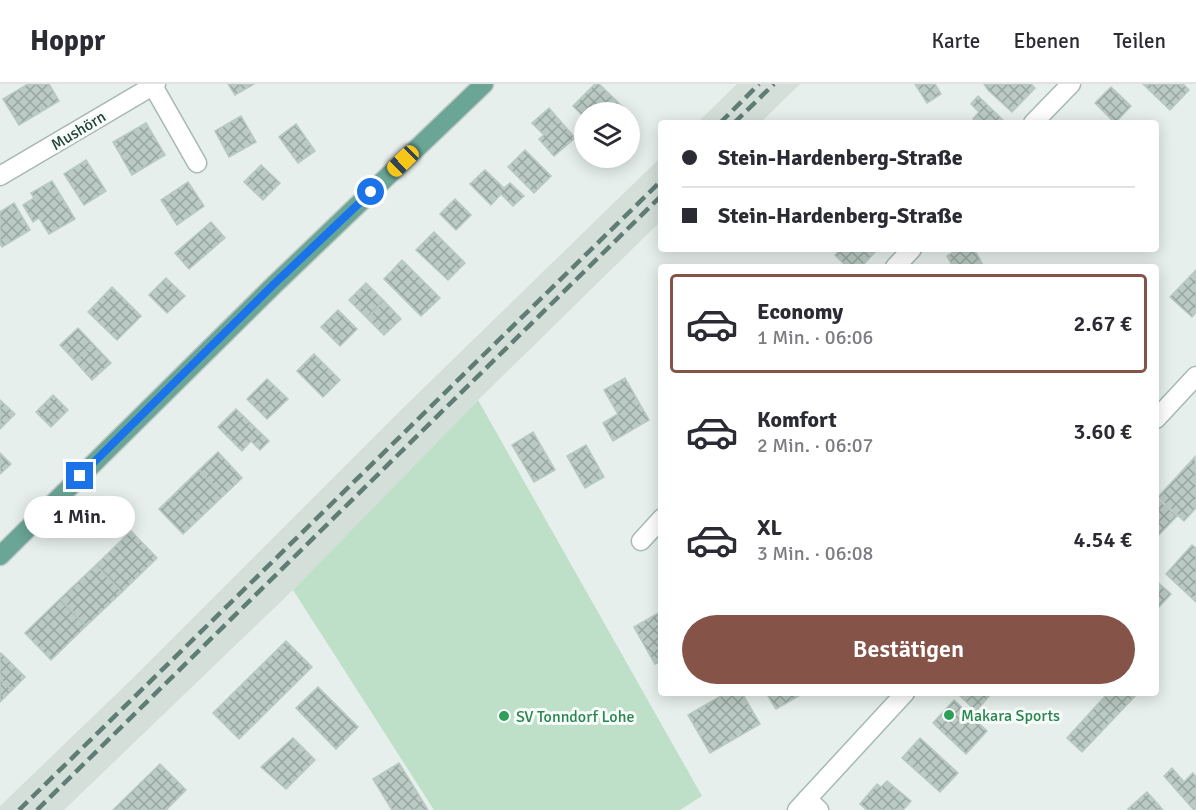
<!DOCTYPE html>
<html lang="de">
<meta charset="utf-8">
<style>
body{margin:0;font-family:Signika,sans-serif;background:#f7f7f7;color:#2b2b33;height:100vh;display:flex;flex-direction:column;font-size:22px;white-space:nowrap}
*{box-sizing:border-box;margin:0}
p{font-size:20px;color:#7c7c81}
.icon{flex:none;width:33px;height:33px;fill:none;stroke:currentColor;stroke-width:2;stroke-linecap:round;stroke-linejoin:round}
.map{position:relative;flex:1;overflow:hidden}
.panel{position:absolute;left:658px;top:180px;width:501px;height:432px;display:flex;flex-direction:column;background:#fff;border-radius:6px;box-shadow:0 3px 15px #0003}
.panel>*{flex:none}
.top-card{position:absolute;left:658px;top:36px;width:501px;height:132px;border-radius:6px;box-shadow:0 3px 15px #0003;display:grid;align-content:center;height:132px;padding:0 24px;background:#fff}
.fabs{position:absolute;left:574px;top:18px;display:grid;gap:12px}
.fabs a{display:grid;place-items:center;width:66px;height:66px;border-radius:50%;background:#fff;box-shadow:0 3px 15px #0003;font-size:30px}
.end{position:absolute;width:27px;height:27px;margin:-14px;border:8px solid #1a73e8;background:#fff;box-shadow:0 0 0 3px #fff}
.from{border-radius:50%}
.bubble{position:absolute;height:42px;border-radius:21px;background:#fff;box-shadow:0 3px 15px #0003;font-size:20px;font-weight:600;line-height:42px;text-align:center}
.car{position:absolute;width:18px;height:36px;margin:-18px -9px;border-radius:8px;box-shadow:0 0 4px 2px #0007;background:linear-gradient(#f5c518 24%,#345 0 40%,#f5c518 0 76%,#345 0 86%,#f5c518 0)}
.top-card b{display:flex;align-items:center;gap:21px;height:57px;font-size:22px}
.top-card b+b{border-top:2px solid #e1e1e2}
.top-card i{width:15px;height:15px;background:#2b2b33}
ul{padding:10px 0 0;list-style:none}
li{display:flex;align-items:center;gap:18px;height:99px;margin:0 12px 9px;padding:0 12px;border:3px solid transparent;border-radius:6px}
li div{flex:1}
li b{display:block;font-size:22px}
li em{font-style:normal;font-weight:600}
li.current{border-color:#855347}
li>.icon{width:54px;height:54px;stroke-width:1.5}
.action{display:flex;gap:12px;margin-top:auto;padding:12px 24px}
.action a{flex:1;height:69px;border-radius:36px;background:#855347;color:#fff;font-size:24px;font-weight:600;line-height:69px;text-align:center}
header{display:flex;align-items:center;gap:36px;box-sizing:border-box;height:84px;padding:0 30px;background:#fff;border-bottom:2px solid #e1e1e2}
header strong{font-size:28px}
nav{display:flex;gap:33px;margin-inline-start:auto;font-size:21px}
.map>svg:first-child{display:block}
.built{fill:#d4dfda}
.green{fill:#bfe0c8}
.building{fill:url(#building-cross-hatch);stroke:#b8c9c2;stroke-width:1.5}
.lines{fill:none;stroke-linecap:round;stroke-linejoin:round}
.minor-casing{stroke:#a8b8b2;stroke-width:21}
.secondary-casing{stroke:#a4bbb3;stroke-width:21}
.primary-casing{stroke:#c2cac8;stroke-width:21}
.minor{stroke:#fff;stroke-width:18}
.secondary{stroke:#fff;stroke-width:18}
.primary{stroke:#6aa596;stroke-width:18}
.rail{stroke:#5f7d75;stroke-width:4.5;stroke-dasharray:12 6;stroke-linecap:butt}
.route{stroke:#1a73e8;stroke-width:8}
.leisure-dot{fill:#2e9e5b;stroke:#f7fbf9;stroke-width:2}
.labels{text-anchor:middle;stroke-width:6;stroke-linejoin:round;paint-order:stroke}
.street-label{font-size:16px;fill:#24423a;stroke:#f7fbf9}
.leisure-label{font-size:16px;fill:#27864d;stroke:#f7fbf9;text-anchor:start}
</style>
<header>
<strong>Hoppr</strong>
<nav><a>Karte</a><a>Ebenen</a><a>Teilen</a></nav>
</header>
<div class="map">
<svg width="1196" height="726" viewBox="0 0 1196 726">
<defs>
<pattern id="building-cross-hatch" width="8" height="8" patternUnits="userSpaceOnUse" patternTransform="scale(1.5)"><rect width="8" height="8" fill="#bbcac4"/><path d="M0 0l8 8M0 8l8-8" fill="none" stroke="#98a6a0"/></pattern>
</defs>
<rect width="100%" height="100%" fill="#e6efeb"/>
<!-- built -->
<g class="built">
<polygon points="737,0 800,0 760,39 697,39"/>
<polygon points="661,73 661,137 478,316 293,506 64,726 0,726 0,722 133,594 404,323"/>
</g>
<!-- green -->
<polygon class="green" points="478,316 702,712 680,726 434,726 293,506"/>
<!-- building -->
<g class="building">
<polygon points="28,0 49,0 59,17 19,41 3,15"/>
<polygon points="228,0 254,0 235,11"/>
<polygon points="595,0 599,0 628,28 585,28 585,34 573,22"/>
<polygon points="915,0 935,0 941,10 927,19"/>
<polygon points="984,0 1031,0 1035,4 1012,28 988,6"/>
<polygon points="1143,0 1183,0 1189,6 1170,26"/>
<polygon points="1111,3 1131,22 1115,39 1095,19"/>
<polygon points="978,12 1003,36 1000,39 978,39 973,35 979,28 971,20"/>
<polygon points="549,24 575,54 554,72 539,55 544,51 532,39"/>
<polygon points="241,32 256,58 229,73 215,47"/>
<polygon points="146,39 165,71 132,91 113,58"/>
<polygon points="296,40 315,67 298,79 279,53"/>
<polygon points="525,66 551,92 534,109 508,83"/>
<polygon points="86,76 106,107 84,121 64,90"/>
<polygon points="261,81 280,99 263,116 244,98"/>
<polygon points="485,86 504,104 510,99 524,112 513,122 501,110 491,121 470,100"/>
<polygon points="52,97 75,135 49,150 39,134 33,138 23,121 34,114 31,109"/>
<polygon points="188,98 204,122 177,141 161,116"/>
<polygon points="455,115 471,131 456,146 440,130"/>
<polygon points="14,119 30,146 2,163 0,160 0,128"/>
<polygon points="211,138 225,154 189,185 175,169"/>
<polygon points="434,148 465,179 448,196 416,166"/>
<polygon points="841,165 878,165 861,183 847,183 835,171"/>
<polygon points="958,165 974,165 984,183 953,183 947,172"/>
<polygon points="402,176 440,214 421,232 384,195"/>
<polygon points="1196,186 1196,228 1192,233 1170,213"/>
<polygon points="166,194 185,212 167,229 149,211"/>
<polygon points="366,199 384,217 367,234 349,216"/>
<polygon points="112,203 141,232 117,256 88,228"/>
<polygon points="384,217 401,235 384,251 367,234"/>
<polygon points="338,226 357,245 340,262 321,243"/>
<polygon points="78,244 93,260 75,277 60,261"/>
<polygon points="93,260 111,279 92,296 75,277"/>
<polygon points="314,270 340,296 323,313 297,287"/>
<polygon points="625,294 649,336 613,357 603,339 618,330 604,306"/>
<polygon points="267,295 288,315 267,335 247,315"/>
<polygon points="53,311 68,326 51,343 36,328"/>
<polygon points="0,316 15,330 0,345"/>
<polygon points="236,325 269,357 260,366 251,357 242,367 218,343"/>
<polygon points="533,348 555,386 534,398 512,361"/>
<polygon points="586,361 604,393 585,404 567,372"/>
<polygon points="218,368 242,394 223,412 199,386"/>
<polygon points="0,369 11,380 0,390"/>
<polygon points="1195,373 1196,424 1184,437 1158,413"/>
<polygon points="199,386 223,412 183,450 159,425"/>
<polygon points="1156,414 1177,432 1156,454"/>
<polygon points="131,447 157,474 122,508 96,481"/>
<polygon points="1192,461 1196,464 1196,518 1166,490"/>
<polygon points="96,481 122,508 86,542 60,515"/>
<polygon points="1156,497 1171,510 1158,524 1156,523"/>
<polygon points="60,515 86,542 51,576 25,549"/>
<polygon points="662,527 662,577 655,580 634,543"/>
<polygon points="286,557 312,583 239,655 213,629"/>
<polygon points="1,569 25,593 12,606 0,595 0,570"/>
<polygon points="0,595 12,606 0,618"/>
<polygon points="318,603 358,643 336,665 296,624"/>
<polygon points="726,609 742,609 760,640 710,669 688,631"/>
<polygon points="766,609 804,609 776,625"/>
<polygon points="961,609 992,609 976,627 959,611"/>
<polygon points="1108,609 1138,609 1082,668 1067,654"/>
<polygon points="954,616 987,647 966,670 933,639"/>
<polygon points="293,654 315,676 286,705 261,683"/>
<polygon points="920,654 958,689 940,708 902,674"/>
<polygon points="399,679 428,726 392,726 373,695"/>
<polygon points="160,680 186,706 166,726 113,726"/>
<polygon points="1172,684 1184,698 1193,689 1196,693 1196,724 1194,726 1164,692"/>
<polygon points="887,697 911,717 903,726 867,726 860,720 877,700 881,703"/>
<polygon points="1147,708 1163,726 1129,726 1128,725"/>
</g>
<g class="lines">
<defs>
<g id="minor">
<polyline points="152,0 197,79"/>
<polyline points="1033,39 1071,0"/>
<polyline points="0,92 156,0"/>
<polyline points="895,183 912,165"/>
<polyline points="641,457 662,434"/>
<polyline points="807,715 819,726"/>
</g>
<g id="secondary">
<polyline points="1156,335 1196,292"/>
<polyline points="797,726 905,609"/>
</g>
<polyline id="primary" points="0,472 274,201 484,0"/>
</defs>
<!-- minor casing -->
<use href="#minor" class="minor-casing"/>
<!-- secondary casing -->
<use href="#secondary" class="secondary-casing"/>
<!-- primary casing -->
<use href="#primary" class="primary-casing"/>
<!-- minor -->
<use href="#minor" class="minor"/>
<!-- secondary -->
<use href="#secondary" class="secondary"/>
<!-- primary -->
<use href="#primary" class="primary"/>
<!-- rail -->
<g class="rail">
<polyline points="720,39 759,0"/>
<polyline points="734,39 774,0"/>
<polyline points="19,726 662,96"/>
<polyline points="37,726 662,111"/>
</g>
</g>
<g class="lines">
<!-- route -->
<polyline class="route" points="80,392 273,201 371,108"/>
</g>
<!-- markers -->
<g class="leisure-dot">
<circle cx="949" cy="631" r="6"/>
<circle cx="504" cy="632" r="6"/>
</g>
<g class="labels">
<!-- street labels -->
<g class="street-label">
<text transform="translate(78 46) rotate(-31)" y="6">Mushörn</text>
</g>
<!-- leisure labels -->
<g class="leisure-label">
<text x="961" y="637">Makara Sports</text>
<text x="516" y="638">SV Tonndorf Lohe</text>
</g>
</g>
</svg>
<div class="fabs">
<a><svg class="icon" aria-label="layers" viewBox="0 0 24 24"><path d="M12 4l9 5-9 5-9-5zM3 14l9 5 9-5"/></svg></a>
</div>
<i class="end from" style="left:371px;top:108px"></i>
<i class="end" style="left:80px;top:392px"></i>
<div class="bubble" style="left:24px;top:412px;width:111px">1 Min.</div>
<i class="car" style="left:403px;top:77px;rotate:226deg"></i>
<div class="top-card">
<b><i class="from"></i>Stein-Hardenberg-Straße</b>
<b><i></i>Stein-Hardenberg-Straße</b>
</div>
<section class="panel">
<ul>
<li class="current"><svg class="icon" aria-label="car" viewBox="0 0 24 24"><path d="M5 17H2v-5l4-1 3-4h7l3 4 3 1v5h-3M9 17h6M6 11h13"/><circle cx="7" cy="17" r="2"/><circle cx="17" cy="17" r="2"/></svg><div><b>Economy</b><p>1 Min. · 06:06</p></div><em>2.67 €</em></li>
<li><svg class="icon" aria-label="car" viewBox="0 0 24 24"><path d="M5 17H2v-5l4-1 3-4h7l3 4 3 1v5h-3M9 17h6M6 11h13"/><circle cx="7" cy="17" r="2"/><circle cx="17" cy="17" r="2"/></svg><div><b>Komfort</b><p>2 Min. · 06:07</p></div><em>3.60 €</em></li>
<li><svg class="icon" aria-label="car" viewBox="0 0 24 24"><path d="M5 17H2v-5l4-1 3-4h7l3 4 3 1v5h-3M9 17h6M6 11h13"/><circle cx="7" cy="17" r="2"/><circle cx="17" cy="17" r="2"/></svg><div><b>XL</b><p>3 Min. · 06:08</p></div><em>4.54 €</em></li>
</ul>
<div class="action"><a>Bestätigen</a></div>
</section>
</div>
